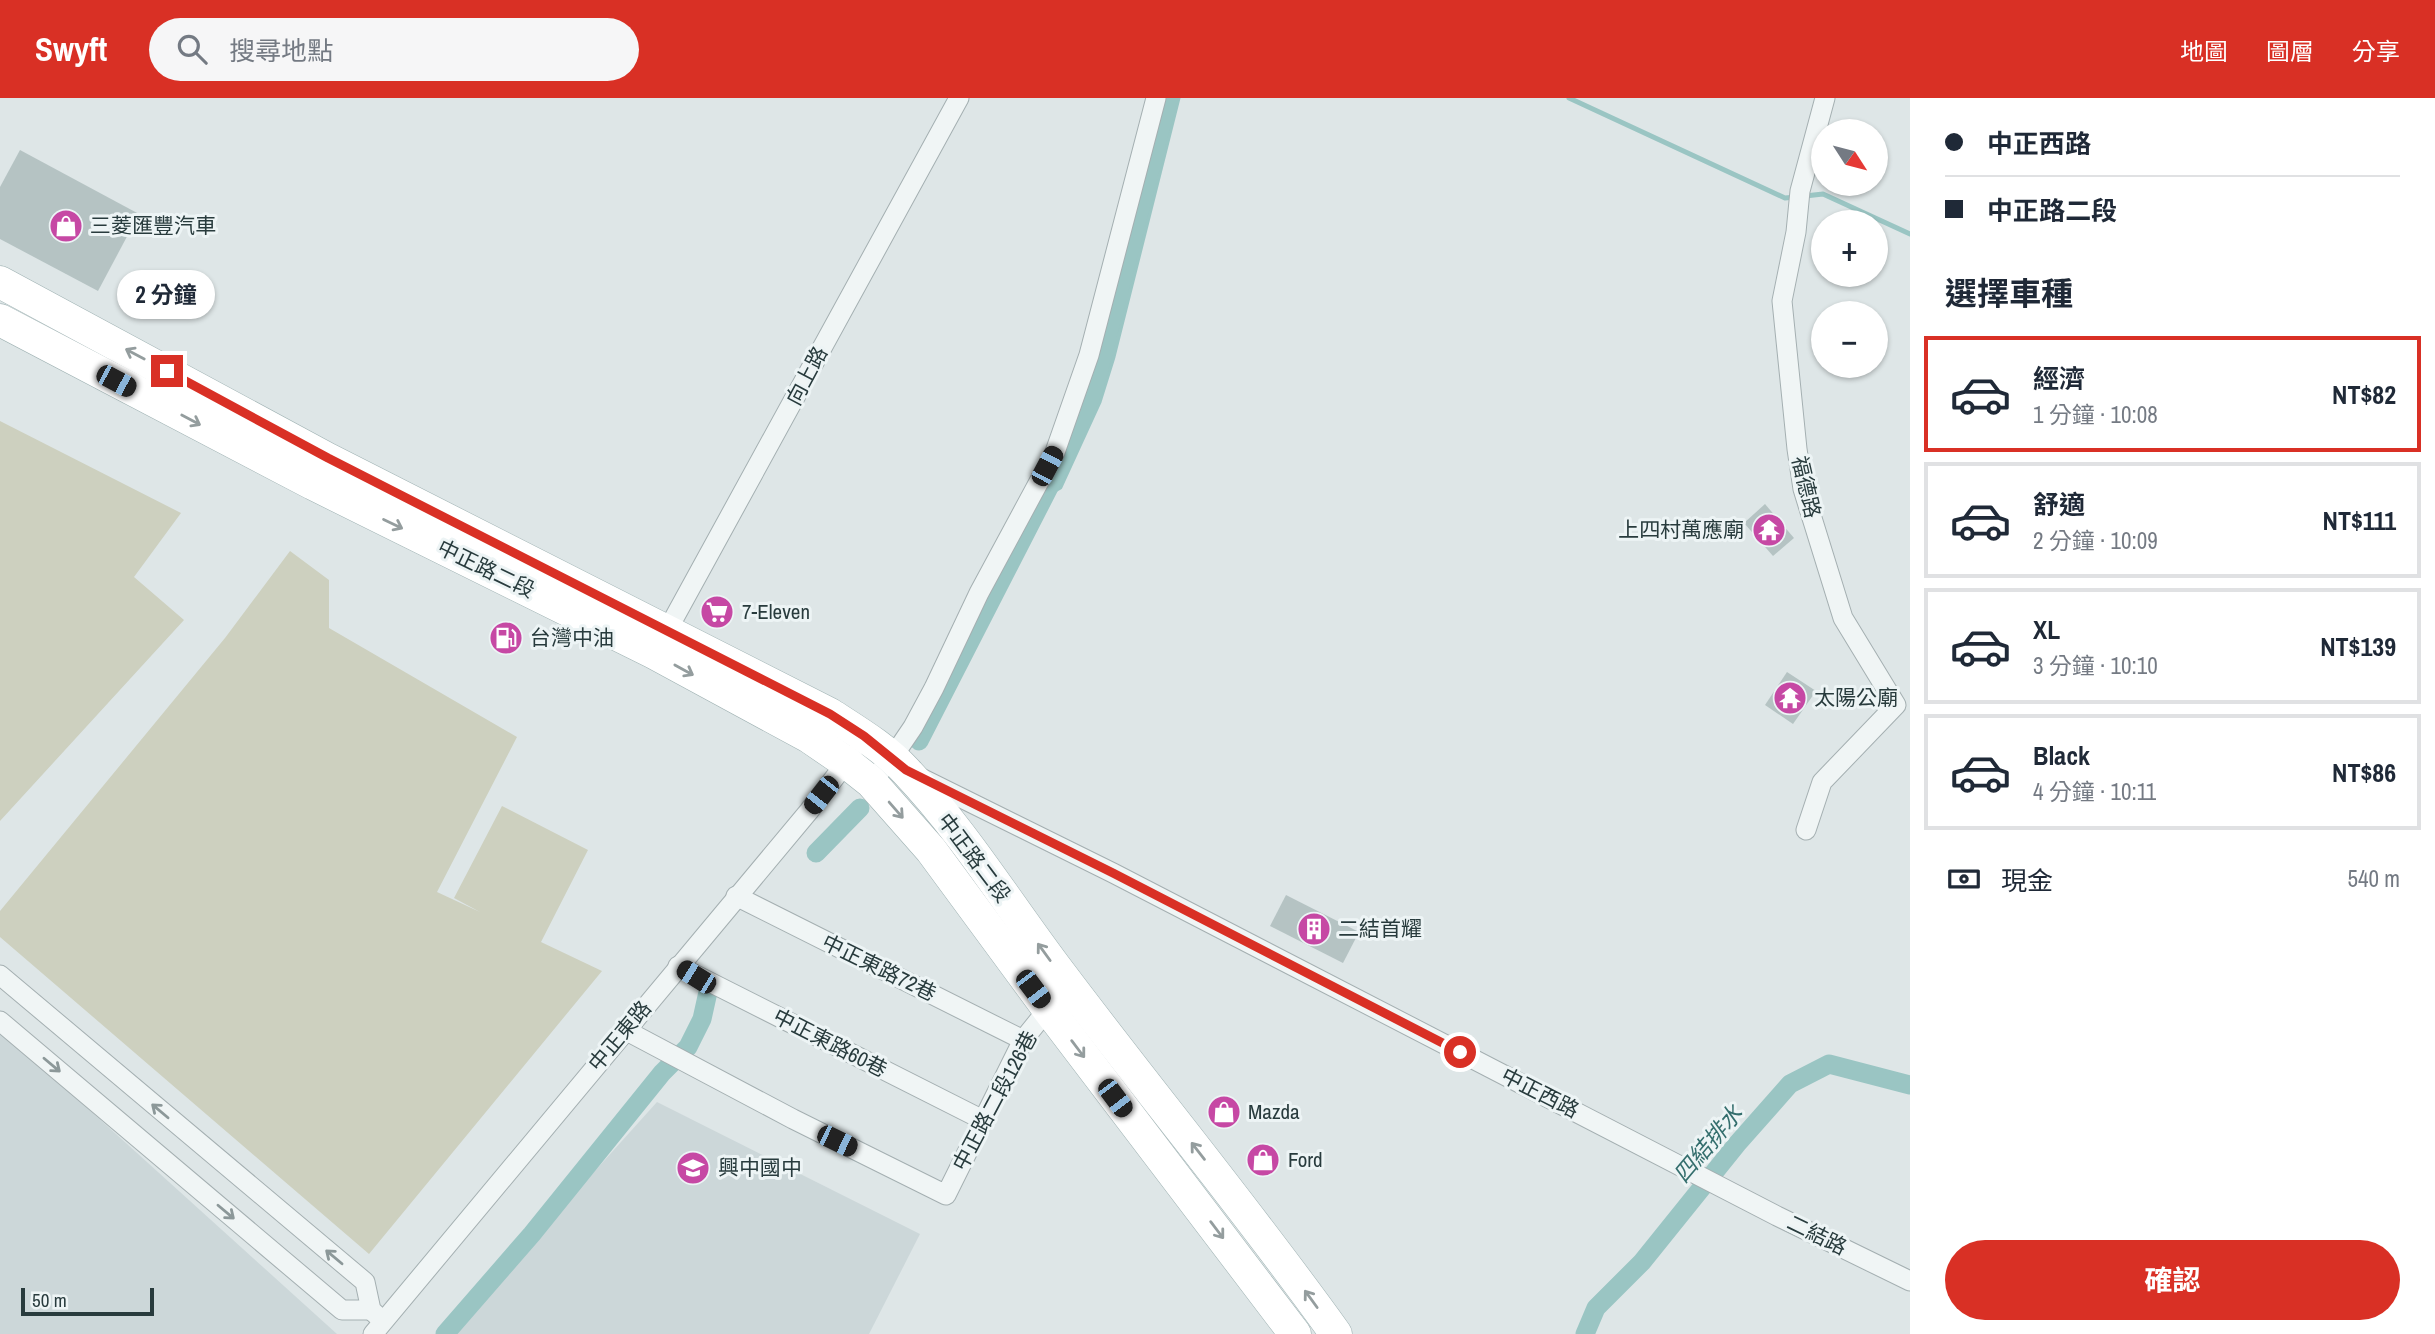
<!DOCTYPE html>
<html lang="zh-TW">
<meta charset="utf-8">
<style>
body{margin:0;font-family:"Archivo Narrow","Noto Sans TC",sans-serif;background:#f6f6f7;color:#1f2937;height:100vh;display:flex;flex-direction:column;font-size:26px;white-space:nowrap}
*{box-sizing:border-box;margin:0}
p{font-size:23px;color:#747a83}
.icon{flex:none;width:38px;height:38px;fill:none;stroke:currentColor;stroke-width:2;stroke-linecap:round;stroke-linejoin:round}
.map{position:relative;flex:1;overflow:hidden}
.side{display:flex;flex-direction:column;background:#fff;width:525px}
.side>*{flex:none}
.guide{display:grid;align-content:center;height:154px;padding:0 35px;background:#fff}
.needle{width:46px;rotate:126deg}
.tools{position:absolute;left:1811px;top:21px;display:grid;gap:14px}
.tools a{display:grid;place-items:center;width:77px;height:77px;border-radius:50%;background:#fff;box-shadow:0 2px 5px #0004;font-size:35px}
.scale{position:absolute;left:21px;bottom:18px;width:133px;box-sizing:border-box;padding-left:7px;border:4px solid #283b3d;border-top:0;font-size:19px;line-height:24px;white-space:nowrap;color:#283b3d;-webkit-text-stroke:5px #edf4f5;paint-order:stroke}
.end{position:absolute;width:32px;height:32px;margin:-16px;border:9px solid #d93025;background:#fff;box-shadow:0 0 0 4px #fff}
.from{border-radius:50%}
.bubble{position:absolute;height:49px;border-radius:24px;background:#fff;box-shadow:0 2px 5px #0004;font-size:23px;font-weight:700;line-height:49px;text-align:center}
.car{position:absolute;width:21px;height:42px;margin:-21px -10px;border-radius:9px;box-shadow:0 0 5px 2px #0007;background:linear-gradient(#222 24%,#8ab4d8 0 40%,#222 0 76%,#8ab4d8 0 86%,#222 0)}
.guide b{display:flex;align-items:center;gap:24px;height:66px;font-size:26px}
.guide b+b{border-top:2px solid #e0e1e3}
.guide i{width:18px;height:18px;background:#1f2937}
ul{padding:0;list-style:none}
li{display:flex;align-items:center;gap:21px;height:116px;margin:0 14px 10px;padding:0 21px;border:4px solid #e0e1e3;border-radius:0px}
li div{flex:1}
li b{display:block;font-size:26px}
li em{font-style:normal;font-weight:700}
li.active{border-color:#d93025}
li>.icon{width:63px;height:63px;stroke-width:1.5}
h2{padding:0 35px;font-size:32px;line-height:84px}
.pay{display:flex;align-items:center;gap:18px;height:77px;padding:0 35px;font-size:26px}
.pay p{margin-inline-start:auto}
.button{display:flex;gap:14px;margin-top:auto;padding:14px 35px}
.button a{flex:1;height:80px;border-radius:42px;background:#d93025;color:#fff;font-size:28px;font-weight:700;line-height:80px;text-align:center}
header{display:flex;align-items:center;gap:42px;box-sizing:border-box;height:98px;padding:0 35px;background:#d93025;color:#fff}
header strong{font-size:33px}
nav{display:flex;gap:38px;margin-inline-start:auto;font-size:24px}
.search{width:490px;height:63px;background:#f6f6f7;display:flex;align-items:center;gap:18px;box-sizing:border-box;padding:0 24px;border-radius:38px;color:#747a83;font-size:26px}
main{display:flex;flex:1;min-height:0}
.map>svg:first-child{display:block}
.built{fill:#ccd7d9}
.green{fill:#cdd0bf}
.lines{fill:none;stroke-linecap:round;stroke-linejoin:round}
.stream{stroke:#9ac5c3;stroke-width:5}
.canal{stroke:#9ac5c3;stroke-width:19}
.building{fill:#b5c3c3}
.street-casing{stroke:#a4afb1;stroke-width:21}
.primary-casing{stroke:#9eb1b2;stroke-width:33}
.street{stroke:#f0f5f5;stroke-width:19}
.primary{stroke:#fff;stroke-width:32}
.oneway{stroke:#949d9e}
.oneway2{stroke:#8c9899}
.route{stroke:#d93025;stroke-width:9}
.labels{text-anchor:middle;stroke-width:6;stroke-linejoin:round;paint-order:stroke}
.poi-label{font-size:21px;fill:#283b3d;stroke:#edf4f5;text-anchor:start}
.street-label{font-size:21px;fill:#283b3d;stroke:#edf4f5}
.water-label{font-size:23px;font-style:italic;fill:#346e6d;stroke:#edf4f5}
</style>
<header>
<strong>Swyft</strong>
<div class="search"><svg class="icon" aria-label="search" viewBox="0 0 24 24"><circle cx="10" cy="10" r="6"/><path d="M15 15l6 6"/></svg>搜尋地點</div>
<nav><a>地圖</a><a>圖層</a><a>分享</a></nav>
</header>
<main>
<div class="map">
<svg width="1910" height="1236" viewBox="0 0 1910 1236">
<rect width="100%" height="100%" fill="#dee6e7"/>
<!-- built -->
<g class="built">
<polygon points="0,931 337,1236 0,1236"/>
<polygon points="657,1004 920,1136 869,1236 448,1236"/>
</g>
<!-- green -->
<g class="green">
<polygon points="0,323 181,415 134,479 184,522 0,723"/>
<polygon points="290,453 329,482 329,530 517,639 437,794 480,814 454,800 502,708 588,752 541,844 602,873 369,1156 0,839 0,813 225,540"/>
</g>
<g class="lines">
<!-- stream -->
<g class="stream">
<polyline points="1569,0 1785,100 1796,99"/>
<polyline points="1805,98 1823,96 1910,136"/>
<polyline points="996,492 1001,494 1053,393 1060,389 1099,304 1113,259 1178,0"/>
</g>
<!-- canal -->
<g class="canal">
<polyline points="919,643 1064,360 1094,290 1168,0"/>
<polyline points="816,755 860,710"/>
<polyline points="445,1236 532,1136 662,975 688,949 702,921 708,894"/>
<polyline points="1585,1236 1596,1210 1642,1164 1737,1046 1790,986 1829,966 1910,987"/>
</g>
</g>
<!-- building -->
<g class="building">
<polygon points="20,52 139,116 98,193 0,141 0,89"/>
<polygon points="1765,406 1794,440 1773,458 1744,425"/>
<polygon points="1787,574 1816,593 1793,626 1765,607"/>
<polygon points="1286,797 1359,834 1343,865 1270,828"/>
</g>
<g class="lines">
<defs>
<g id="street">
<polyline points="662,542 959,0"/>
<polyline points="919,679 1113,775 1777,1118 1910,1183"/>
<polyline points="871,684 892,660 913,629 934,590 979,495 1055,354 1089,257 1156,0"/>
<polyline points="1806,732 1822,684 1896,607 1843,520 1803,391 1797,351 1782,203 1796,134 1800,93 1825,0"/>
<polyline points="736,798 1023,942"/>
<polyline points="678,868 983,1022"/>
<polyline points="0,877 365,1184 371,1212 383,1223"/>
<polyline points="0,923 342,1212 371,1212"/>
<polyline points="625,932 793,1021 946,1097 1023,942 1048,911"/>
<polyline points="373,1236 809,713 852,657"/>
</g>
<g id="primary">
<path d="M0,184L328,361L830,616C856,633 885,650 906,673C964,734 1009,808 1060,875C1151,996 1248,1113 1336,1236"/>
<polyline points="0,222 313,386 654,555 809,639 847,665 871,684 931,752 1048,911 1295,1236"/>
</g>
</defs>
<!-- street casing -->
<use href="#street" class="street-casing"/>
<!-- primary casing -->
<use href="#primary" class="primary-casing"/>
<!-- street -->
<use href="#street" class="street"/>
<!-- primary -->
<use href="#primary" class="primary"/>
</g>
<!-- one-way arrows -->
<defs><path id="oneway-shaft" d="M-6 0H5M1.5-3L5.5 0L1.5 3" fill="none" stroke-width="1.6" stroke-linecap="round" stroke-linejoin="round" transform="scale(1.75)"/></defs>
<g class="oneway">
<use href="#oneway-shaft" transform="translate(135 256) rotate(-152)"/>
<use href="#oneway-shaft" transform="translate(191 322) rotate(28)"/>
<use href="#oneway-shaft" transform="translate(393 426) rotate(26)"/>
<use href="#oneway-shaft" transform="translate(684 572) rotate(29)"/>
<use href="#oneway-shaft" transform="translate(896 712) rotate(49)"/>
<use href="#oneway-shaft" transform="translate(1044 854) rotate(-126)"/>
<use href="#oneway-shaft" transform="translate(1078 951) rotate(53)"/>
<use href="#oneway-shaft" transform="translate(1198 1053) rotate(-128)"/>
<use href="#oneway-shaft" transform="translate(1217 1132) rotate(53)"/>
<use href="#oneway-shaft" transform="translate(1311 1201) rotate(-126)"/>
</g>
<g class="oneway2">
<use href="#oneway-shaft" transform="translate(52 967) rotate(40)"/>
<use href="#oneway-shaft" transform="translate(160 1013) rotate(-140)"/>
<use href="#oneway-shaft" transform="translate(226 1114) rotate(40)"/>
<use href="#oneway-shaft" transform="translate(334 1159) rotate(-140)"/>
</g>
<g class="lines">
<!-- route -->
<polyline class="route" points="167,273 328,360 830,616 864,638 906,672 1113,775 1460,954"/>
</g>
<!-- icons -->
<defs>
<symbol id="shop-disc" viewBox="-11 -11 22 22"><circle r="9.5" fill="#c648a4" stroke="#edf4f5"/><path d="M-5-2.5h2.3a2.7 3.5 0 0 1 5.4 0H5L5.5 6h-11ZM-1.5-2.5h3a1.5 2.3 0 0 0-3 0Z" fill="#fff"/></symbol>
<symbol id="temple-disc" viewBox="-11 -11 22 22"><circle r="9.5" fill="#c648a4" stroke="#edf4f5"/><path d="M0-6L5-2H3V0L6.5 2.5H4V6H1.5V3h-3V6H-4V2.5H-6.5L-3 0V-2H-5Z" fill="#fff"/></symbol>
<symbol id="supermarket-disc" viewBox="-11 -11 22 22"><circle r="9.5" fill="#c648a4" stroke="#edf4f5"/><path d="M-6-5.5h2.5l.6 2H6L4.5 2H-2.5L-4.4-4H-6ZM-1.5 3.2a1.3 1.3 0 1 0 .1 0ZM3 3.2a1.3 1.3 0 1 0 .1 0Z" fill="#fff"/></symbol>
<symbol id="fuel-disc" viewBox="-11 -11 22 22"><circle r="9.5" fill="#c648a4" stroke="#edf4f5"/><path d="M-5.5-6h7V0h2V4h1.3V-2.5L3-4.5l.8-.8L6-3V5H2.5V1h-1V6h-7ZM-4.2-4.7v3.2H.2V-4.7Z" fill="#fff"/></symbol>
<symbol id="building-disc" viewBox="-11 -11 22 22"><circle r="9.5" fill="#c648a4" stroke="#edf4f5"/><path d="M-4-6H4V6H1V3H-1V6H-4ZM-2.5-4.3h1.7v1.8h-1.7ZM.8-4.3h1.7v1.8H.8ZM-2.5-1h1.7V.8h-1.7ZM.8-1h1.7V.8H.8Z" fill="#fff"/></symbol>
<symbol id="school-disc" viewBox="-11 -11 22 22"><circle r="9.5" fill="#c648a4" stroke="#edf4f5"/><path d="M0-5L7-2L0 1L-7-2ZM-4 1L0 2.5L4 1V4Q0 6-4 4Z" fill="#fff"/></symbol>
</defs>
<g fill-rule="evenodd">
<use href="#shop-disc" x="47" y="109" width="38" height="38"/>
<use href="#temple-disc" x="1750" y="413" width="38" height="38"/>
<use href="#supermarket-disc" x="698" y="495" width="38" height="38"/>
<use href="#fuel-disc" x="487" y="521" width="38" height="38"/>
<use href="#temple-disc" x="1771" y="581" width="38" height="38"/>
<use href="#building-disc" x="1295" y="812" width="38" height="38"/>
<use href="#shop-disc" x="1205" y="995" width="38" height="38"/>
<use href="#shop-disc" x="1244" y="1043" width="38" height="38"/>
<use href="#school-disc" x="674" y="1051" width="38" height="38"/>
</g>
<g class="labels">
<!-- poi labels -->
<g class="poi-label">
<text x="90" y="135">三菱匯豐汽車</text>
<text x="1744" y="439" text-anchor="end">上四村萬應廟</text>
<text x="742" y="521">7-Eleven</text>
<text x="530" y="547">台灣中油</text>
<text x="1814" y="607">太陽公廟</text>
<text x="1338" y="838">二結首耀</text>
<text x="1248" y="1021">Mazda</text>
<text x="1288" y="1069">Ford</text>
<text x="718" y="1077">興中國中</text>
</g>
<!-- street labels -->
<g class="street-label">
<text transform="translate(807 278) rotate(-62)" y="7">向上路</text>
<text transform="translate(1806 389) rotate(77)" y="7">福德路</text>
<text transform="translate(486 471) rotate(26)" y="7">中正路二段</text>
<text transform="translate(974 760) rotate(53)" y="7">中正路二段</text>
<text transform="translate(879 870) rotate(26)" y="7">中正東路72巷</text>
<text transform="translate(620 938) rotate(-50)" y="7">中正東路</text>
<text transform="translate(830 945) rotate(27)" y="7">中正東路60巷</text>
<text transform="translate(1540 995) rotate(27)" y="7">中正西路</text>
<text transform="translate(995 1003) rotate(-62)" y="7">中正路二段126巷</text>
<text transform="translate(1817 1137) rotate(26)" y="7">二結路</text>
</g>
<!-- water labels -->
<g class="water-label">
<text transform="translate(1708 1046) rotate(-50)" y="8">四結排水</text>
</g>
</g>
</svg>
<div class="tools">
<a><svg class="needle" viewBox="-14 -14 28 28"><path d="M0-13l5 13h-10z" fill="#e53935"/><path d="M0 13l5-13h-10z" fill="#747a83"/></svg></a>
<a>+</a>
<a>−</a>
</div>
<div class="scale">50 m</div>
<i class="end from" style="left:1460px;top:954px"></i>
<i class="end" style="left:167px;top:273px"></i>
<div class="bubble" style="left:117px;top:172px;width:98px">2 分鐘</div>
<i class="car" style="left:116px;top:283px;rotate:118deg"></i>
<i class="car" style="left:1047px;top:368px;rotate:28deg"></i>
<i class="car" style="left:821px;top:697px;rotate:218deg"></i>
<i class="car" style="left:696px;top:879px;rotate:302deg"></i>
<i class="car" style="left:1033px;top:891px;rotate:143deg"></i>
<i class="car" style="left:1115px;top:1000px;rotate:143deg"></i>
<i class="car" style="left:837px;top:1043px;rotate:116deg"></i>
</div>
<section class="side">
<div class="guide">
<b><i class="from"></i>中正西路</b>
<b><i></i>中正路二段</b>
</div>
<h2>選擇車種</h2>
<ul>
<li class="active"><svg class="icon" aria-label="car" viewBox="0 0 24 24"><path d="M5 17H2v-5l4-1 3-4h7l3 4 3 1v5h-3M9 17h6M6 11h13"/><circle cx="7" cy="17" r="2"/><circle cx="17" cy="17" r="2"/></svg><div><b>經濟</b><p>1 分鐘 · 10:08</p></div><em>NT$82</em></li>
<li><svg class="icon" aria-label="car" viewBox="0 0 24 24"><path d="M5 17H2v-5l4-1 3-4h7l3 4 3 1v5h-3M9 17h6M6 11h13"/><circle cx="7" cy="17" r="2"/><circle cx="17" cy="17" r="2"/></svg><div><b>舒適</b><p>2 分鐘 · 10:09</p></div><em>NT$111</em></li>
<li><svg class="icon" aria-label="car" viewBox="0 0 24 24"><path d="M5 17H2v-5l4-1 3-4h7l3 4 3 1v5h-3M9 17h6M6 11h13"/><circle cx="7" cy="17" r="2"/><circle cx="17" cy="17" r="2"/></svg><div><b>XL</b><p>3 分鐘 · 10:10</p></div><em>NT$139</em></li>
<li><svg class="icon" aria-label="car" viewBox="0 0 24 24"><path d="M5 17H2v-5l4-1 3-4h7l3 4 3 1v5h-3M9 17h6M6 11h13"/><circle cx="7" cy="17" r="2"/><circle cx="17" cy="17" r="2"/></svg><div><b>Black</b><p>4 分鐘 · 10:11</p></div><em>NT$86</em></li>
</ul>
<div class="pay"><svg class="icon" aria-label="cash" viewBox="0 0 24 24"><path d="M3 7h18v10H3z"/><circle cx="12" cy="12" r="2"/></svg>現金<p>540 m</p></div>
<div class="button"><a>確認</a></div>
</section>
</main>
